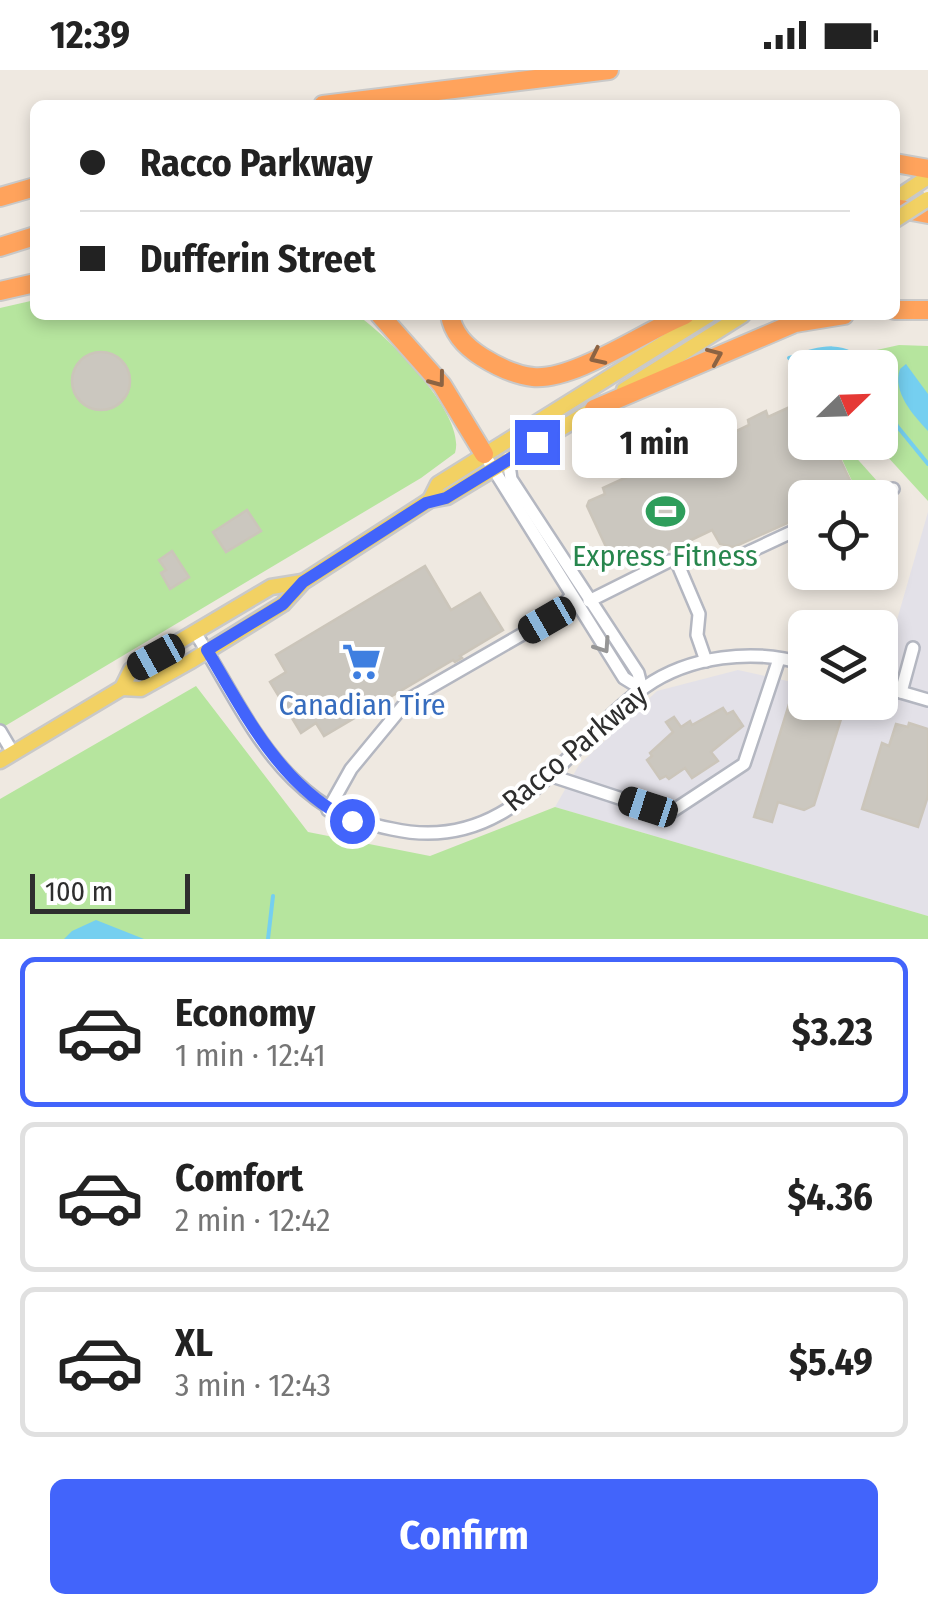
<!DOCTYPE html>
<meta charset="utf-8">
<style>
body{margin:0;font-family:"Fira Sans Condensed",sans-serif;background:#f2f2f2;color:#222;height:100vh;display:flex;flex-direction:column;font-size:38px;white-space:nowrap}
*{box-sizing:border-box;margin:0}
p{font-size:32px;color:#767676}
.icon{flex:none;width:55px;height:55px;fill:none;stroke:currentColor;stroke-width:2;stroke-linecap:round;stroke-linejoin:round}
.map{position:relative;height:869px;overflow:hidden}
.side{display:flex;flex-direction:column;background:#fff;flex:1}
.side>*{flex:none}
.banner{position:absolute;left:30px;top:30px;width:870px;height:220px;border-radius:15px;box-shadow:0 5px 15px #0003;display:grid;align-content:center;height:220px;padding:0 50px;background:#fff}
.needle{width:65px;rotate:67deg}
.fabs{position:absolute;left:788px;top:280px;display:grid;gap:20px}
.fabs a{display:grid;place-items:center;width:110px;height:110px;border-radius:15px;background:#fff;box-shadow:0 5px 15px #0003;font-size:50px}
.scale{position:absolute;left:30px;bottom:25px;width:160px;box-sizing:border-box;padding-left:10px;border:5px solid #2e2e2e;border-top:0;font-size:28px;line-height:35px;white-space:nowrap;color:#2e2e2e;-webkit-text-stroke:8px #fff;paint-order:stroke}
.end{position:absolute;width:45px;height:45px;margin:-22px;border:12px solid #4264fb;background:#fff;box-shadow:0 0 0 5px #fff}
.from{border-radius:50%}
.bubble{position:absolute;height:70px;border-radius:15px;background:#fff;box-shadow:0 5px 15px #0003;font-size:32px;font-weight:700;line-height:70px;text-align:center}
.car{position:absolute;width:30px;height:60px;margin:-30px -15px;border-radius:12px;box-shadow:0 0 8px 2px #0007;background:linear-gradient(#222 24%,#8ab4d8 0 40%,#222 0 76%,#8ab4d8 0 86%,#222 0)}
.banner b{display:flex;align-items:center;gap:35px;height:95px;font-size:38px}
.banner b+b{border-top:2px solid #e0e0e0}
.banner i{width:25px;height:25px;background:#222}
ul{padding:18px 0 0;list-style:none}
li{display:flex;align-items:center;gap:30px;height:150px;margin:0 20px 15px;padding:0 30px;border:5px solid #e0e0e0;border-radius:15px}
li div{flex:1}
li b{display:block;font-size:38px}
li em{font-style:normal;font-weight:700}
li.selected{border-color:#4264fb}
li>.icon{width:90px;height:90px;stroke-width:1.5}
.cta{display:flex;gap:20px;margin-top:auto;padding:20px 50px}
.cta a{flex:1;height:115px;border-radius:15px;background:#4264fb;color:#fff;font-size:40px;font-weight:700;line-height:115px;text-align:center}
.status{display:flex;justify-content:space-between;align-items:center;height:70px;padding:0 50px;background:#fff;direction:ltr}
.status svg{height:28px;fill:currentColor}
.map>svg:first-child{display:block}
.industrial{fill:#e3e1e8}
.green{fill:#b6e59e}
.water{fill:#75cff0}
.lines{fill:none;stroke-linecap:round;stroke-linejoin:round}
.stream{stroke:#75cff0;stroke-width:4}
.building{fill:#cbc7bf;stroke:#cbc5ba;stroke-width:2.5}
.minor-casing{stroke:#b4b7c1;stroke-width:16}
.major-casing{stroke:#c9c9c9;stroke-width:19}
.highway-casing{stroke:#c9c9c9;stroke-width:22}
.minor{stroke:#fff;stroke-width:11}
.major{stroke:#f2d163;stroke-width:14}
.highway{stroke:#ffa35c;stroke-width:18}
.major-bridge-casing{stroke:#c9c9c9;stroke-width:19;stroke-linecap:butt}
.major-bridge{stroke:#f2d163;stroke-width:14}
.oneway{stroke:#8c6343}
.oneway2{stroke:#969696}
.route{stroke:#4264fb;stroke-width:12}
.labels{text-anchor:middle;stroke-width:8;stroke-linejoin:round;paint-order:stroke}
.leisure-label{font-size:30px;fill:#27864d;stroke:#fff}
.shop-label{font-size:30px;fill:#366cbe;stroke:#fff}
.street-label{font-size:30px;fill:#2e2e2e;stroke:#fff}
</style>
<div class="status"><b>12:39</b><svg viewBox="0 0 49 12"><path d="M0 12V9h3v3zM5 12V6h3v6zM10 12V3h3v9zM15 12V0h3v12zM26 1h20v11H26zM47 4h2v5h-2z"/></svg></div>
<div class="map">
<svg width="928" height="869" viewBox="0 0 928 869">
<rect width="100%" height="100%" fill="#efe9e1"/>
<!-- industrial -->
<polygon class="industrial" points="928,442 928,846 555,737 579,695 657,621 738,600 805,615 805,632 880,632 880,609"/>
<!-- green -->
<g class="green">
<path d="M35,230V245H357C387,265 467,345 455,383L421,408L0,659V238Z"/>
<polygon points="899,275 928,276 928,431 875,373 880,372 880,298 805,296"/>
<polygon points="843,373 877,411 857,422 835,374"/>
<polygon points="196,616 308,762 430,786 555,737 928,846 928,869 0,869 0,729"/>
</g>
<!-- water -->
<g class="water">
<path d="M906,294L928,324V361C913,345 892,322 900,299Z"/>
<polygon points="96,850 144,869 64,869 72,861"/>
</g>
<g class="lines">
<!-- stream -->
<g class="stream">
<path d="M789,288C817,279 847,268 866,298"/>
<polyline points="880,323 897,356 928,394"/>
<polyline points="660,369 669,363 663,351"/>
<polyline points="268,869 273,826"/>
</g>
</g>
<!-- building -->
<g class="building">
<circle cx="101" cy="311" r="29"/>
<polygon points="805,330 805,372 832,372 855,421 840,428 805,428 805,453 794,450 734,477 720,474 712,460 689,471 683,478 674,477 652,487 648,479 614,494 587,436 589,431 605,424 603,418 659,392 660,398 749,355 748,350 766,341 768,347"/>
<polygon points="247,440 261,461 226,482 213,462"/>
<polygon points="172,481 189,507 170,519 161,503 166,500 159,490"/>
<polygon points="425,496 451,540 480,523 503,560 460,586 462,588 455,592 453,590 324,666 316,653 301,663 270,612 286,602 276,585"/>
<polygon points="794,618 805,622 805,632 843,632 838,648 841,649 814,735 804,740 778,732 772,752 754,747"/>
<polygon points="723,638 727,644 733,641 743,656 711,682 718,691 692,708 685,698 669,709 666,706 660,709 647,690 652,686 650,683 673,662 666,652 674,647 681,657 690,651 692,655"/>
<polygon points="909,653 928,659 928,726 918,757 862,739 882,673 889,676 896,654 908,657"/>
</g>
<g class="lines">
<defs>
<g id="minor">
<polyline points="484,384 624,608 642,619"/>
<polyline points="508,388 511,409 638,603 642,619"/>
<polyline points="874,428 893,419"/>
<polyline points="676,490 699,544 697,565 706,591"/>
<polyline points="589,531 669,491 734,489 794,461 805,464"/>
<path d="M196,564C227,612 252,669 293,709C326,741 348,750 392,759C514,786 563,676 645,617C689,586 753,578 805,594"/>
<polyline points="880,616 928,630"/>
<polyline points="901,622 913,578"/>
<polyline points="880,639 887,618"/>
<polyline points="0,661 13,683"/>
<polyline points="552,706 668,744 744,694 779,589"/>
<polyline points="328,740 351,699 408,630 554,546 570,527"/>
</g>
<g id="major">
<polyline points="895,129 928,107"/>
<polyline points="624,320 743,245"/>
<polyline points="430,430 438,414 709,245"/>
<polyline points="122,618 141,619 191,591 283,534 303,512 430,430 447,427 602,334"/>
<polyline points="0,691 122,618 131,600 271,517 302,512"/>
</g>
<g id="highway">
<polyline points="323,35 609,0"/>
<polyline points="895,93 928,99"/>
<polyline points="0,127 35,117"/>
<polyline points="895,138 928,144"/>
<polyline points="0,177 35,166"/>
<polyline points="0,221 35,213"/>
<polyline points="895,240 928,240"/>
<polyline points="380,245 442,315 484,384"/>
<path d="M450,245C453,264 466,277 482,287C498,297 514,305 533,307C574,311 645,261 685,245"/>
<polyline points="594,339 795,253 844,245"/>
</g>
</defs>
<!-- minor casing -->
<use href="#minor" class="minor-casing"/>
<!-- major casing -->
<use href="#major" class="major-casing"/>
<!-- highway casing -->
<use href="#highway" class="highway-casing"/>
<!-- minor -->
<use href="#minor" class="minor"/>
<!-- major -->
<use href="#major" class="major"/>
<!-- highway -->
<use href="#highway" class="highway"/>
<defs>
<polyline id="major-bridge" points="895,150 928,129"/>
</defs>
<!-- major-bridge casing -->
<use href="#major-bridge" class="major-bridge-casing"/>
<!-- major-bridge -->
<use href="#major-bridge" class="major-bridge"/>
</g>
<!-- one-way arrows -->
<defs><path id="oneway-chevron" d="M-2-3.5L2.5 0L-2 3.5" fill="none" stroke-width="1.6" stroke-linecap="round" stroke-linejoin="round" transform="scale(2.5)"/></defs>
<g class="oneway">
<use href="#oneway-chevron" transform="translate(715 286) rotate(-23)"/>
<use href="#oneway-chevron" transform="translate(597 287) rotate(154)"/>
<use href="#oneway-chevron" transform="translate(438 310) rotate(53)"/>
</g>
<use class="oneway2" href="#oneway-chevron" transform="translate(603 576) rotate(56)"/>
<g class="lines">
<!-- route -->
<path class="route" d="M352,751C282,719 245,644 207,580L283,534L303,512L426,433L446,428L537,372"/>
</g>
<!-- icons -->
<defs>
<symbol id="stadium-bare" viewBox="-9 -9 18 18"><path d="M0-5a6.5 5 0 1 0 0 10a6.5 5 0 1 0 0-10ZM-3.5-1.8h7v3.6h-7Z" fill="#2e9e5b" stroke="#fff" stroke-width="2.5" paint-order="stroke"/></symbol>
<symbol id="supermarket-bare" viewBox="-9 -9 18 18"><path d="M-6-5.5h2.5l.6 2H6L4.5 2H-2.5L-4.4-4H-6ZM-1.5 3.2a1.3 1.3 0 1 0 .1 0ZM3 3.2a1.3 1.3 0 1 0 .1 0Z" fill="#3f7fe0" stroke="#fff" stroke-width="2.5" paint-order="stroke"/></symbol>
</defs>
<g fill-rule="evenodd">
<use href="#stadium-bare" x="638" y="414" width="55" height="55"/>
<use href="#supermarket-bare" x="334" y="564" width="55" height="55"/>
</g>
<g class="labels">
<!-- leisure labels -->
<g class="leisure-label">
<text x="665" y="496">Express Fitness</text>
</g>
<!-- shop labels -->
<g class="shop-label">
<text x="362" y="645">Canadian Tire</text>
</g>
<!-- street labels -->
<g class="street-label">
<text transform="translate(575 678) rotate(-40)" y="10">Racco Parkway</text>
</g>
</g>
</svg>
<div class="fabs">
<a><svg class="needle" viewBox="-14 -14 28 28"><path d="M0-13l5 13h-10z" fill="#e53935"/><path d="M0 13l5-13h-10z" fill="#767676"/></svg></a>
<a><svg class="icon" aria-label="locate" viewBox="0 0 24 24"><circle cx="12" cy="12" r="6"/><path d="M12 2v4M12 18v4M2 12h4M18 12h4"/></svg></a>
<a><svg class="icon" aria-label="layers" viewBox="0 0 24 24"><path d="M12 4l9 5-9 5-9-5zM3 14l9 5 9-5"/></svg></a>
</div>
<div class="scale">100 m</div>
<i class="end from" style="left:352px;top:751px"></i>
<i class="end" style="left:537px;top:372px"></i>
<div class="bubble" style="left:572px;top:338px;width:165px">1 min</div>
<i class="car" style="left:547px;top:550px;rotate:240deg"></i>
<i class="car" style="left:156px;top:587px;rotate:241deg"></i>
<i class="car" style="left:648px;top:737px;rotate:288deg"></i>
<div class="banner">
<b><i class="from"></i>Racco Parkway</b>
<b><i></i>Dufferin Street</b>
</div>
</div>
<section class="side">
<ul>
<li class="selected"><svg class="icon" aria-label="car" viewBox="0 0 24 24"><path d="M5 17H2v-5l4-1 3-4h7l3 4 3 1v5h-3M9 17h6M6 11h13"/><circle cx="7" cy="17" r="2"/><circle cx="17" cy="17" r="2"/></svg><div><b>Economy</b><p>1 min · 12:41</p></div><em>$3.23</em></li>
<li><svg class="icon" aria-label="car" viewBox="0 0 24 24"><path d="M5 17H2v-5l4-1 3-4h7l3 4 3 1v5h-3M9 17h6M6 11h13"/><circle cx="7" cy="17" r="2"/><circle cx="17" cy="17" r="2"/></svg><div><b>Comfort</b><p>2 min · 12:42</p></div><em>$4.36</em></li>
<li><svg class="icon" aria-label="car" viewBox="0 0 24 24"><path d="M5 17H2v-5l4-1 3-4h7l3 4 3 1v5h-3M9 17h6M6 11h13"/><circle cx="7" cy="17" r="2"/><circle cx="17" cy="17" r="2"/></svg><div><b>XL</b><p>3 min · 12:43</p></div><em>$5.49</em></li>
</ul>
<div class="cta"><a>Confirm</a></div>
</section>
